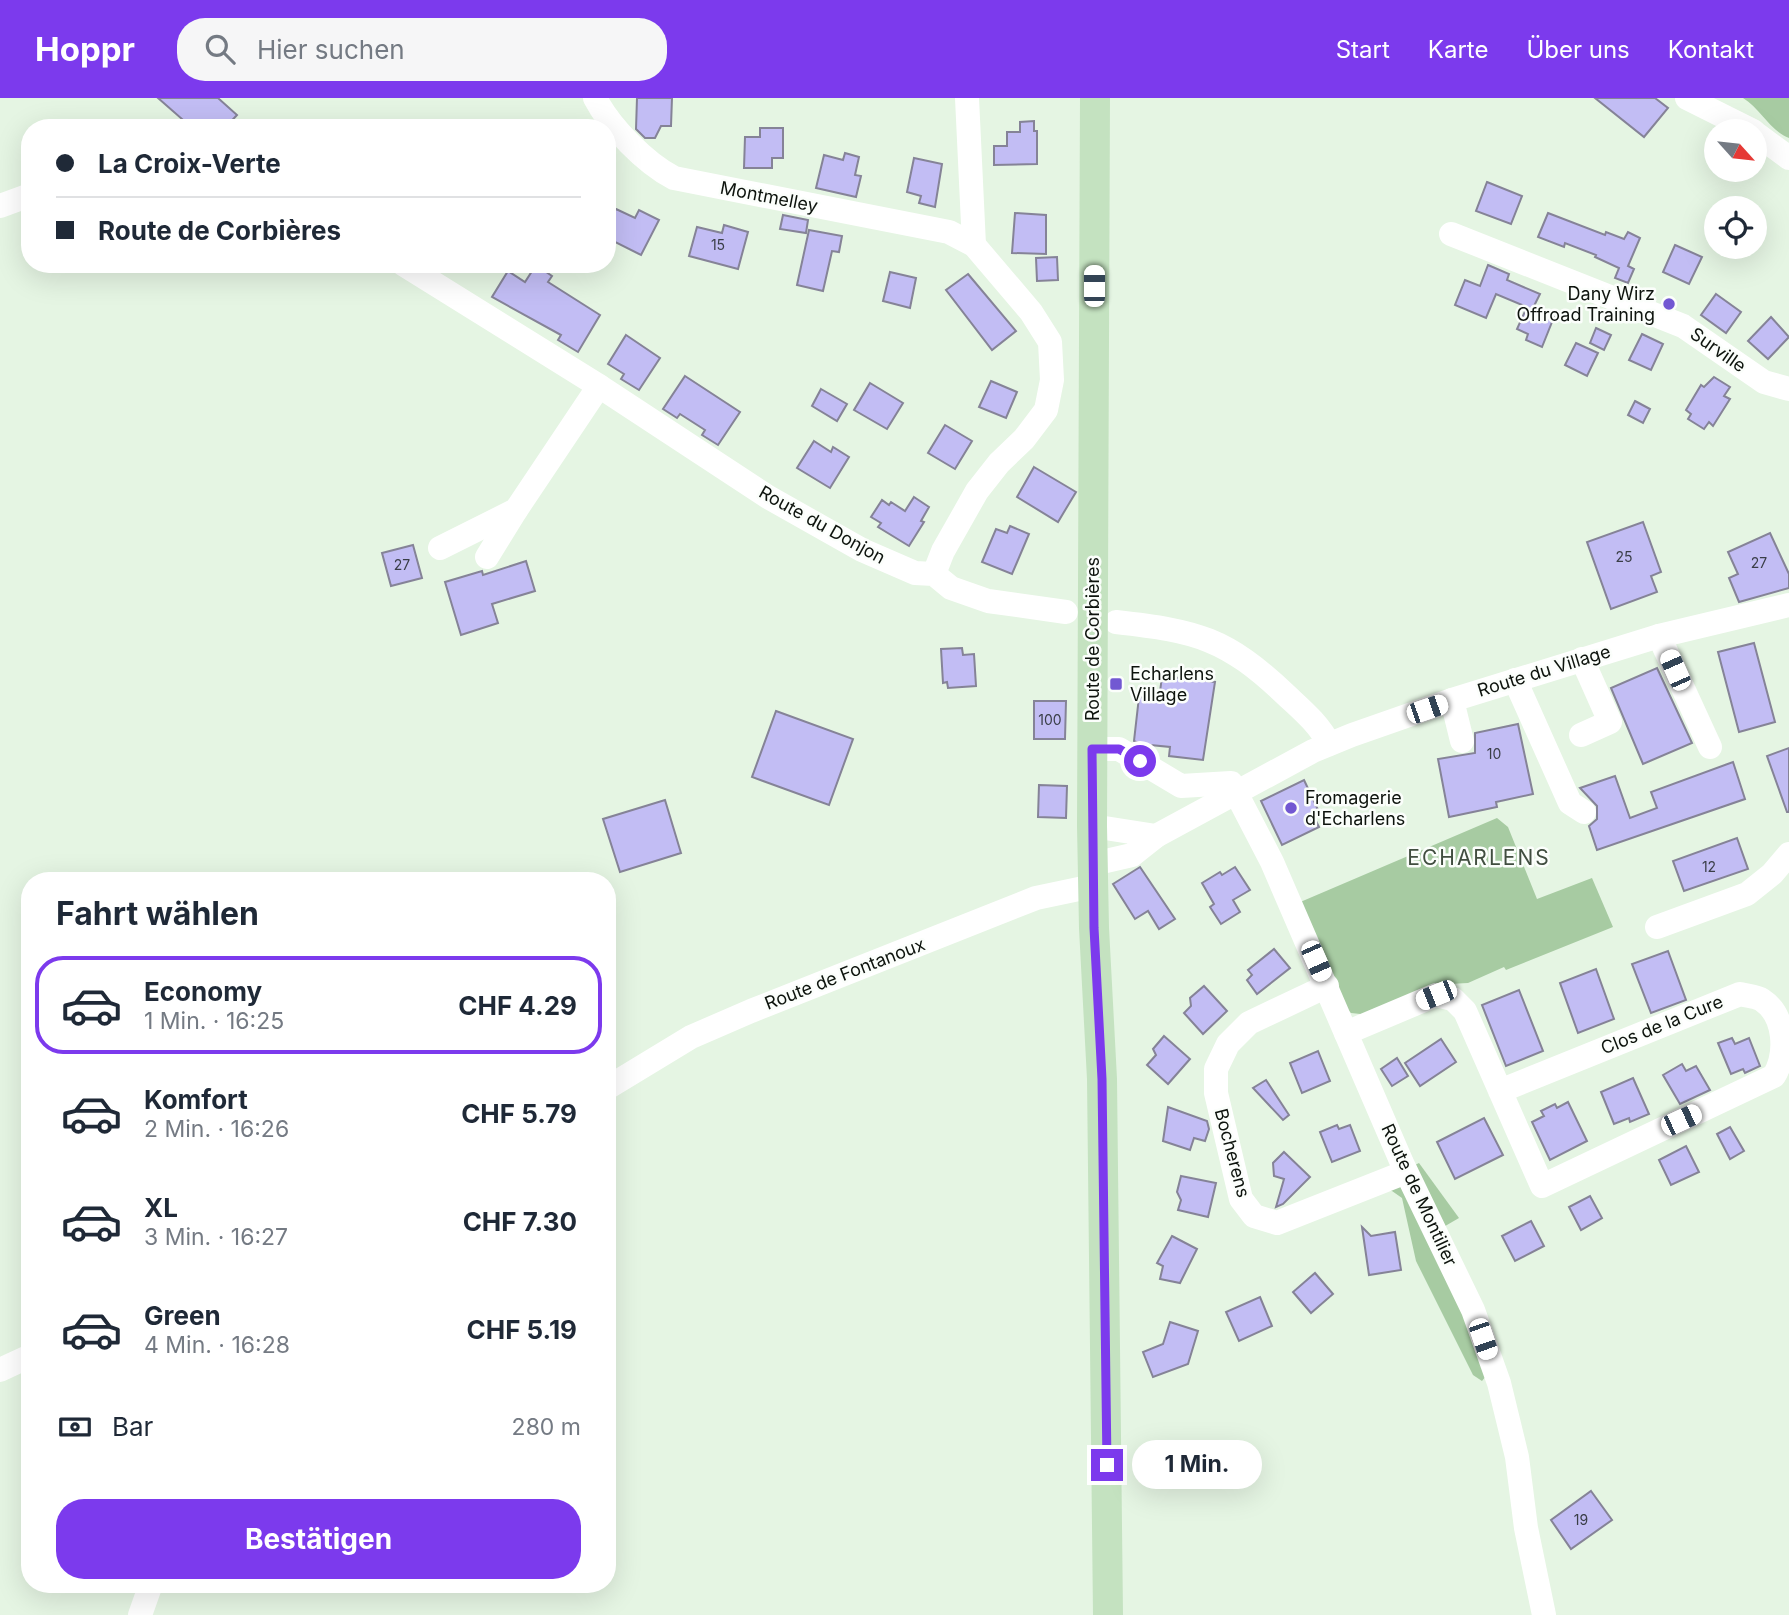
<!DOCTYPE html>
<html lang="de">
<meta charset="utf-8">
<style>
body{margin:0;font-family:Inter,sans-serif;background:#f6f6f7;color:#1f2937;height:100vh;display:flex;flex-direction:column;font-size:26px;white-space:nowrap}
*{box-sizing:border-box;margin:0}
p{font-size:23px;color:#747a83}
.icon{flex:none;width:38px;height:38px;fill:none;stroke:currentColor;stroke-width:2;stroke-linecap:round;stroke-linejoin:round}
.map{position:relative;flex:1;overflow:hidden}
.details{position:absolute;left:21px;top:774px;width:595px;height:721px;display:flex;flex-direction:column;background:#fff;border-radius:28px;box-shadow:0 7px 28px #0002}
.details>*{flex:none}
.banner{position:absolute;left:21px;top:21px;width:595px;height:154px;border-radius:28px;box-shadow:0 7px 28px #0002;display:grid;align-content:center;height:154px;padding:0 35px;background:#fff}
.needle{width:46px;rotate:117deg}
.controls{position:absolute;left:1704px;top:21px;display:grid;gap:14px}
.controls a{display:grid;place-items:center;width:63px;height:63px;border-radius:50%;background:#fff;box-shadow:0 7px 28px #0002;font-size:35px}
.end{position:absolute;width:32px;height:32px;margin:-16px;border:9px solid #7c3aed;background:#fff;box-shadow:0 0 0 4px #fff}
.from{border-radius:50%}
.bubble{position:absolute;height:49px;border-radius:24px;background:#fff;box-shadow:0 7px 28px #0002;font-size:23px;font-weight:700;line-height:49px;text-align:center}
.car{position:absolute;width:21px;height:42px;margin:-21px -10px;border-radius:9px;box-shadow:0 0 5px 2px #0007;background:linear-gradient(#fff 24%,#345 0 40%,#fff 0 76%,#345 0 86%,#fff 0)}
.banner b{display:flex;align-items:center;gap:24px;height:66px;font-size:26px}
.banner b+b{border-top:2px solid #e0e1e3}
.banner i{width:18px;height:18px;background:#1f2937}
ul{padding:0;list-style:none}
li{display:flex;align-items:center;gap:21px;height:98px;margin:0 14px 10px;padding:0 21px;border:4px solid transparent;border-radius:28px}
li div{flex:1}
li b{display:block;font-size:26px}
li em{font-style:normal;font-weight:700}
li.selected{border-color:#7c3aed}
li>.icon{width:63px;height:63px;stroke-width:1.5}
h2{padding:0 35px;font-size:32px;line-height:84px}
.pay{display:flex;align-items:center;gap:18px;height:77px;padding:0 35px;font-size:26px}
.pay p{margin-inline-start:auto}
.button{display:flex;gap:14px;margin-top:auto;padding:14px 35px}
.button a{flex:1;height:80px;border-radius:28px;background:#7c3aed;color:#fff;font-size:28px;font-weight:700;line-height:80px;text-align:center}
header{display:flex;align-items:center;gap:42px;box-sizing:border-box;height:98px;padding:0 35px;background:#7c3aed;color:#fff}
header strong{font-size:33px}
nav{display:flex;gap:38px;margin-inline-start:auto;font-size:24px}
.search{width:490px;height:63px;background:#f6f6f7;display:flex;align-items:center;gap:18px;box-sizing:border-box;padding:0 24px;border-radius:28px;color:#747a83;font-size:26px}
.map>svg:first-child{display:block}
.green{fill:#a7cba2}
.building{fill:#c2bdf4;stroke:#858397;stroke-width:2}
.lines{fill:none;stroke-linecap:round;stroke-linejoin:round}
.minor{stroke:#fff;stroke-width:24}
.major{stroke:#c4e2c0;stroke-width:30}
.route{stroke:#7c3aed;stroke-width:9}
.poi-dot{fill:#7258d2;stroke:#fbfefb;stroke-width:2.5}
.labels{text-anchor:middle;stroke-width:5;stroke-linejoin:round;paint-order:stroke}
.number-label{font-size:14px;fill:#3a3e47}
.street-label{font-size:18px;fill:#0d130d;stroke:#fbfefb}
.poi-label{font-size:18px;fill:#0d130d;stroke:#fbfefb;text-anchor:start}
.quarter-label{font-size:21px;letter-spacing:2px;fill:#414e40;stroke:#fbfefb}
</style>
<header>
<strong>Hoppr</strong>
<div class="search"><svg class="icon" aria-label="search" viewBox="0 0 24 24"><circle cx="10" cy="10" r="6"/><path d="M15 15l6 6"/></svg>Hier suchen</div>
<nav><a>Start</a><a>Karte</a><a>Über uns</a><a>Kontakt</a></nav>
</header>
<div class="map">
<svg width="1789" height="1517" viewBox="0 0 1789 1517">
<rect width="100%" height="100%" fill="#e5f5e3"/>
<!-- green -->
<g class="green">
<path d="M1743,0H1789V40C1770,33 1761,11 1743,0Z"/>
<polygon points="1497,720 1508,729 1537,801 1592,780 1613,829 1506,872 1504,869 1468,885 1449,886 1370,917 1351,915 1339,903 1298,805"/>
<polygon points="1419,1065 1459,1120 1440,1131 1411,1069"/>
<polygon points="1396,1087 1405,1091 1490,1273 1482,1283 1473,1277 1416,1163 1402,1100 1392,1093 1375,1093"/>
</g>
<!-- building -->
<g class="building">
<polygon points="158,0 218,0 237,17 225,30 202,30 196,24 191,29"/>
<polygon points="637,0 672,0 671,28 661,28 655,40 645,40 636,31"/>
<polygon points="1595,0 1655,0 1668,10 1644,39"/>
<polygon points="1034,23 1034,33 1037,33 1037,66 994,67 994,48 1007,48 1007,34 1020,34 1020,24"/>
<polygon points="760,30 783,30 783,60 772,60 772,70 744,70 745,39 760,39"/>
<polygon points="845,55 859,59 855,77 861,78 856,99 816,90 824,57 843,62"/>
<polygon points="914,60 942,66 935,109 919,105 921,98 907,94"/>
<polygon points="1487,84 1522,98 1511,126 1476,113"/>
<polygon points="616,111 635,120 639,112 659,122 641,157 607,140 607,127"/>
<polygon points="1015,115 1046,117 1046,156 1012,155"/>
<polygon points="1548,115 1605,137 1606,134 1624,141 1628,134 1640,140 1628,168 1634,171 1628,185 1615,180 1619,170 1595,159 1596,157 1565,145 1564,149 1538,139"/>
<polygon points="783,117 808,122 806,135 780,131"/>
<polygon points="724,127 748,134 738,171 689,158 697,129 722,135"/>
<polygon points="809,132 842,138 839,154 832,153 823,193 797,187"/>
<polygon points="1675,147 1702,159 1689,186 1663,174"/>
<polygon points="1057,159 1058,182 1037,183 1036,160"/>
<polygon points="536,167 552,178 548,184 600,217 578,254 558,242 561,237 492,199 508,173 525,184"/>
<polygon points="1488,167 1509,176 1507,182 1540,196 1533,210 1554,219 1542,249 1526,242 1528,236 1517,231 1527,209 1496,196 1486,220 1455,207 1465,182 1480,188"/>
<polygon points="890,174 916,180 910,210 883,203"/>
<polygon points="968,176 1016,233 992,252 946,192"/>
<polygon points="1716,196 1741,214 1726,235 1701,217"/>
<polygon points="1771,219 1789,239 1768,261 1748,243"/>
<polygon points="1596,230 1611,237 1604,252 1590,245"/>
<polygon points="1642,236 1663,246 1651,272 1629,262"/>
<polygon points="626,237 660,260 639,292 621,281 624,276 608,266"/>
<polygon points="1576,245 1598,255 1587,278 1565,267"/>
<polygon points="685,278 740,314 718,347 702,337 705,332 680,316 677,320 663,311"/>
<polygon points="1714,279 1730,289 1724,298 1730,301 1713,328 1709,324 1704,331 1688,321 1691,316 1686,312 1701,287 1704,289"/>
<polygon points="991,283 1017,294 1006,320 979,309"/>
<polygon points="870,285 903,305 887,331 854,312"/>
<polygon points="821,291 847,306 837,323 812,308"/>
<polygon points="1635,303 1650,311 1643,325 1628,317"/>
<polygon points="945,327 972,343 955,371 928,355"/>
<polygon points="814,343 831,354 833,349 849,359 830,390 797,370"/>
<polygon points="1034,369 1076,394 1058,424 1017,399"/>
<polygon points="914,399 929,409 921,423 924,424 909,448 878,429 881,425 871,419 882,402 889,407 891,404 905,413"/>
<polygon points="1643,424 1661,474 1651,478 1657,494 1611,511 1587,444"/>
<polygon points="1010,428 1029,436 1012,476 982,464 996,431 1007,435"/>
<polygon points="1770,435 1789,476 1789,490 1739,504 1729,480 1738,476 1728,454"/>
<polygon points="413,447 422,480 391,488 382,455"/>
<polygon points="526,463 535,493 492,506 498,525 461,537 445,484 482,473 483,477"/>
<polygon points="1754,545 1775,624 1739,634 1718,554"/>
<polygon points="962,550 963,557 974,556 976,588 948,590 947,584 943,585 941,551"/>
<polygon points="1657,570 1692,645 1643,666 1611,590"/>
<polygon points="1162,578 1215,584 1203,662 1169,658 1170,649 1140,646 1134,643 1139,599 1159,602"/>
<polygon points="1034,603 1066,603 1065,641 1034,641"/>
<polygon points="776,613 853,641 829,707 752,679"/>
<polygon points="1518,626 1533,696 1496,704 1497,709 1449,719 1438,661 1475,655 1475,635"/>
<polygon points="1789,650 1789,714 1787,714 1767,658"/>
<polygon points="1733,664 1745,701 1597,752 1589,728 1597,721 1597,708 1580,690 1615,678 1630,720 1657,710 1651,694"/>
<polygon points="1304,682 1320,716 1314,719 1319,729 1282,747 1261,703"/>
<polygon points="1039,687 1067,688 1066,720 1038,719"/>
<polygon points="665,702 681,755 620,774 603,721"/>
<polygon points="1737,740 1748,771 1684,793 1673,763"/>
<polygon points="1140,769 1175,821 1159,831 1148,813 1135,821 1113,786"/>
<polygon points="1235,769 1250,792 1233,802 1240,814 1221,826 1210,809 1214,806 1202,785 1220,774 1222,777"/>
<polygon points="1274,851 1290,870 1257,896 1247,882 1252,877 1248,872"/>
<polygon points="1668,853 1686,902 1651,915 1632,866"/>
<polygon points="1596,871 1614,921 1578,935 1560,885"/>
<polygon points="1204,888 1227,913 1203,936 1184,915 1191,908 1190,900"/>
<polygon points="1519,892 1543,953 1506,968 1482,907"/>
<polygon points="1164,938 1190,961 1168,986 1147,967 1156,957 1153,951"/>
<polygon points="1732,940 1735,946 1749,940 1760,968 1745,975 1743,971 1731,976 1718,945"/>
<polygon points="1441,941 1456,964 1420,988 1405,965"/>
<polygon points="1318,953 1330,983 1302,995 1290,965"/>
<polygon points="1397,960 1408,978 1392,988 1381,971"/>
<polygon points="1682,966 1686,973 1696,968 1710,992 1680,1006 1663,977"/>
<polygon points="1633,980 1649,1016 1630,1024 1629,1020 1614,1026 1601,994"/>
<polygon points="1266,982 1289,1017 1283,1022 1253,990"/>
<polygon points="1568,1004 1587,1043 1550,1062 1532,1024 1544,1018 1541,1013 1555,1006 1557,1010"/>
<polygon points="1168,1009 1207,1023 1209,1031 1205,1043 1194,1040 1190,1052 1163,1043"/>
<polygon points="1484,1020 1503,1057 1455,1081 1437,1044"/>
<polygon points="1337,1027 1339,1031 1350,1027 1360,1053 1332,1064 1320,1034"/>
<polygon points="1730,1029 1744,1053 1730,1061 1717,1036"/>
<polygon points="1686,1048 1699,1074 1671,1087 1659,1062"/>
<polygon points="1284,1054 1310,1079 1283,1106 1276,1109 1284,1081 1274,1078 1273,1065"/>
<polygon points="1181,1078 1216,1085 1208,1119 1178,1112 1181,1102 1177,1094"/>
<polygon points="1590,1098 1602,1120 1581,1132 1569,1109"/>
<polygon points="1531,1123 1544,1148 1515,1163 1502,1138"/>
<polygon points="1362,1129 1371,1138 1395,1134 1401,1172 1369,1177"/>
<polygon points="1172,1138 1197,1151 1180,1185 1160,1181 1163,1168 1157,1165"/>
<polygon points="1315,1175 1333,1196 1311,1215 1293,1194"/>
<polygon points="1260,1199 1272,1228 1239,1243 1226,1214"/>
<polygon points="1170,1224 1198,1233 1188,1266 1153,1279 1143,1254 1163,1246"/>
<polygon points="1591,1393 1612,1422 1571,1451 1551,1422"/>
</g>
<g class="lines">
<!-- minor -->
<g class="minor">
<path d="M595,0C610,29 645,65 674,80L949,134L974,147L1031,214L1050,244L1052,282L1046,312L1024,341L999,365L977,393L943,453L934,476"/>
<polyline points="967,0 974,147"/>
<polyline points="1687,0 1753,33"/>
<polyline points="1755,35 1789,60"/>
<polyline points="0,108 30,97"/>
<polyline points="1451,136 1683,228 1764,284 1789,291"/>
<polyline points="403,166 599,288 768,399 862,452 915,475 934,476 951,490 988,503 1066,514"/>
<polyline points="440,450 516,412 599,288"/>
<polyline points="487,459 516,412"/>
<path d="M1116,524C1197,533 1226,540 1286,597C1302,612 1319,626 1329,646"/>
<polyline points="1659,538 1710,649"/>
<polyline points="1515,582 1570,705 1584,714"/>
<polyline points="1452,602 1462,643"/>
<polyline points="1581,637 1610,624 1582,561"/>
<polyline points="1092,651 1119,651 1181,688 1231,685 1272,764 1402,1065 1473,1212 1499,1285 1517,1359 1526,1430 1544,1517"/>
<polyline points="1092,728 1156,738"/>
<polyline points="1093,766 1132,757 1156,738 1313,653 1352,637 1452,602 1659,538 1789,507"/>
<polyline points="1657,829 1747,796 1772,776 1789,756"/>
<polyline points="1327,888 1249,925 1228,946 1216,971 1216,995 1241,1101 1254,1118 1277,1125 1406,1074"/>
<path d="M1346,935L1436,897L1453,901L1465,913L1542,1088L1774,978C1787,956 1786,918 1762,902C1756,898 1746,898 1740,896L1500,993"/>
<polyline points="607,990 691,939 751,913 1036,800 1093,788"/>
<polyline points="0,1272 30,1258"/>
<polyline points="140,1517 151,1486"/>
</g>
<!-- major -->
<polyline class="major" points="1095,0 1092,728 1094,830 1102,981 1108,1517"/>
</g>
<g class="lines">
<!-- route -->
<polyline class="route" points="1107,1367 1102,981 1094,830 1092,651 1119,651 1140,663"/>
</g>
<!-- markers -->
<g class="poi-dot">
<circle cx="1669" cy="206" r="7"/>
<rect x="1109" y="579" width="14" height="14" rx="3.5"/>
<circle cx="1291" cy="710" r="7"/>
</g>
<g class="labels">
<!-- number labels -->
<g class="number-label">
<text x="718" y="152">15</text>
<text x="1624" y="464">25</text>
<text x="1759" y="470">27</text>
<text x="402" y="472">27</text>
<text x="1050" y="627">100</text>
<text x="1494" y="661">10</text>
<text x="1709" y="774">12</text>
<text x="1581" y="1427">19</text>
</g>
<!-- street labels -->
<g class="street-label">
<text transform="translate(769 99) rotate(11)" y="6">Montmelley</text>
<text transform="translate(1718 252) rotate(35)" y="6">Surville</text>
<text transform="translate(822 427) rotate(29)" y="6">Route du Donjon</text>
<text transform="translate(1093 541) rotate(-90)" y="6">Route de Corbières</text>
<text transform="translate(1544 573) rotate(-17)" y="6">Route du Village</text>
<text transform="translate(845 876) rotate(-21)" y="6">Route de Fontanoux</text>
<text transform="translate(1662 927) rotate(-22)" y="6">Clos de la Cure</text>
<text transform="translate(1232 1055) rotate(75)" y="6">Bocherens</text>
<text transform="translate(1419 1097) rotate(65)" y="6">Route de Montilier</text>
</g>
<!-- poi labels -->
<g class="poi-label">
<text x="1655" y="202" text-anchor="end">Dany Wirz<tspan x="1655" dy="21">Offroad Training</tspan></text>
<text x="1130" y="582">Echarlens<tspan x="1130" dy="21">Village</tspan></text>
<text x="1305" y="706">Fromagerie<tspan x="1305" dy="21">d'Echarlens</tspan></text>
</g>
<!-- quarter labels -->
<g class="quarter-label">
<text x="1479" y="767">ECHARLENS</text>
</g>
</g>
</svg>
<div class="controls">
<a><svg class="needle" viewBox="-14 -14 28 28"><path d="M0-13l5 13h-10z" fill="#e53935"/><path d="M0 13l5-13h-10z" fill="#747a83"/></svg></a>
<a><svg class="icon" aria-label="locate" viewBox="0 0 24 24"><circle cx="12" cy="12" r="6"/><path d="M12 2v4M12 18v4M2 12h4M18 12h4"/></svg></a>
</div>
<i class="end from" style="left:1140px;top:663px"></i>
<i class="end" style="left:1107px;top:1367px"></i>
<div class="bubble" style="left:1132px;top:1342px;width:130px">1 Min.</div>
<i class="car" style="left:1094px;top:188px;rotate:0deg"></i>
<i class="car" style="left:1675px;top:572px;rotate:336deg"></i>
<i class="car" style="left:1427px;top:611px;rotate:71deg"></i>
<i class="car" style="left:1316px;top:863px;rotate:156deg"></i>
<i class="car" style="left:1436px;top:897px;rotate:248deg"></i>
<i class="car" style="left:1681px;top:1022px;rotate:65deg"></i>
<i class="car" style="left:1483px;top:1241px;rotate:161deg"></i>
<div class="banner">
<b><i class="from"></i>La Croix-Verte</b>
<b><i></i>Route de Corbières</b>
</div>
<section class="details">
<h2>Fahrt wählen</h2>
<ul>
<li class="selected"><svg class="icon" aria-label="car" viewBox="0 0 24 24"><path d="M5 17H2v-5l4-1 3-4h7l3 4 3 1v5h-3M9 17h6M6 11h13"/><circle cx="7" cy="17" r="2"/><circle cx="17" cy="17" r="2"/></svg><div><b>Economy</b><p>1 Min. · 16:25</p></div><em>CHF 4.29</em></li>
<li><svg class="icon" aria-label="car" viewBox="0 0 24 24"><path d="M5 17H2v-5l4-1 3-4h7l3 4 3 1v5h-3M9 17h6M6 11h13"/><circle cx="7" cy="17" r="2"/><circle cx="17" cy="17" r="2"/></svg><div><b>Komfort</b><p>2 Min. · 16:26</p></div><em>CHF 5.79</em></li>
<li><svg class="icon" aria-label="car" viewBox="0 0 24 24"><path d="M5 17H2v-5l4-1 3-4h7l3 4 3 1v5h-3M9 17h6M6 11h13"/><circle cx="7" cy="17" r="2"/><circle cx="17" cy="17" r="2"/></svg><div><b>XL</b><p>3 Min. · 16:27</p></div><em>CHF 7.30</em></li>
<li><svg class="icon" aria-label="car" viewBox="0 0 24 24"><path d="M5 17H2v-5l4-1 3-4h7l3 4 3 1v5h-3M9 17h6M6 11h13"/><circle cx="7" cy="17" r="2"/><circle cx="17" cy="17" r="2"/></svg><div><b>Green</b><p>4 Min. · 16:28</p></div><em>CHF 5.19</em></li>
</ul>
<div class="pay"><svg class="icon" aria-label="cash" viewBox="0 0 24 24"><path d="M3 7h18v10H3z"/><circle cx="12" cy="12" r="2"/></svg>Bar<p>280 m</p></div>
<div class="button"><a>Bestätigen</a></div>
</section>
</div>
